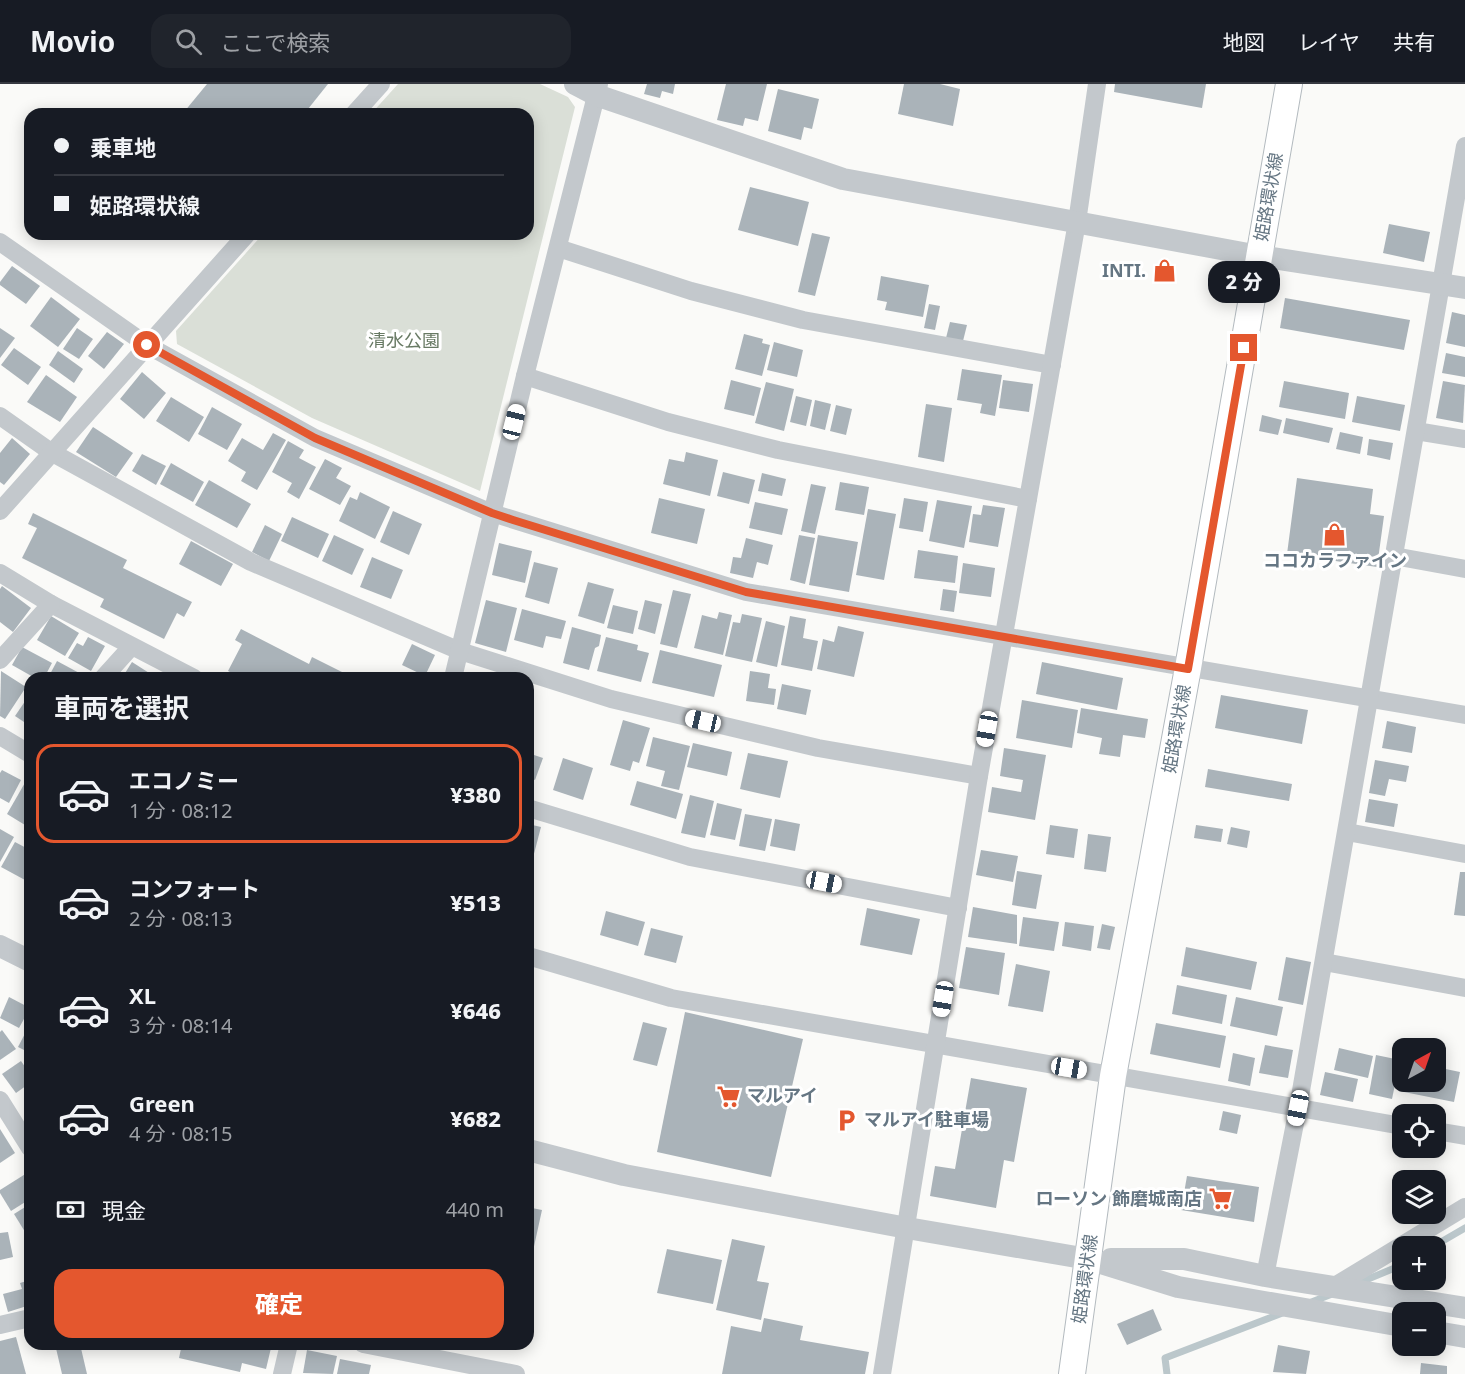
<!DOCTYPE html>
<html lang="ja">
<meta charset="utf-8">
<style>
body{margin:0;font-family:"Noto Sans","Noto Sans JP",sans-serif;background:#20242c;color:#f1f3f6;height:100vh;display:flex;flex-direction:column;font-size:22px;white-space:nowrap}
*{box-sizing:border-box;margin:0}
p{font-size:20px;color:#9ea1a6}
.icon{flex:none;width:33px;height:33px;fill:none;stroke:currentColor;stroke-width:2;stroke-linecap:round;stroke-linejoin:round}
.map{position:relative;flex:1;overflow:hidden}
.sheet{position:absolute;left:24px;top:588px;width:510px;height:678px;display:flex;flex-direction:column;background:#171b24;border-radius:18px;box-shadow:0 3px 15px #0003}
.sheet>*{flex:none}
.guide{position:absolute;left:24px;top:24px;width:510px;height:132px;border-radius:18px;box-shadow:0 3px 15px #0003;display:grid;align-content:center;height:132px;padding:0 30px;background:#171b24}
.needle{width:39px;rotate:40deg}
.buttons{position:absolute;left:1392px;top:954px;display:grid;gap:12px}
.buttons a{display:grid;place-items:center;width:54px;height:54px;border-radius:12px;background:#171b24;box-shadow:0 3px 15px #0003;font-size:30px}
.end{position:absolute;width:27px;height:27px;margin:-14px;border:8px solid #e4572e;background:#fff;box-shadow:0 0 0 3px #fff}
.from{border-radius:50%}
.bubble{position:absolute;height:42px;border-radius:18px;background:#171b24;box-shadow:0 3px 15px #0003;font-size:20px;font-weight:800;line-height:42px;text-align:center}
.car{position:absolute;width:18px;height:36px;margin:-18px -9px;border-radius:8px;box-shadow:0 0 4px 2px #0007;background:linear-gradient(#fff 24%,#345 0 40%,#fff 0 76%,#345 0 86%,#fff 0)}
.guide b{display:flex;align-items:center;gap:21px;height:57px;font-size:22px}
.guide b+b{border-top:2px solid #363941}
.guide i{width:15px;height:15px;background:#f1f3f6}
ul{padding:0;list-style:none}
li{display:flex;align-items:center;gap:18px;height:99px;margin:0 12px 9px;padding:0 18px;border:3px solid transparent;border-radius:18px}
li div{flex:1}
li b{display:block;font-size:22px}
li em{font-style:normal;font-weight:800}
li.active{border-color:#e4572e}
li>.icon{width:54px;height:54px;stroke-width:1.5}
h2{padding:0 30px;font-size:27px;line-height:72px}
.pay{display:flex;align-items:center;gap:15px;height:66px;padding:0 30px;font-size:22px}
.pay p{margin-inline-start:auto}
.primary-button{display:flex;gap:12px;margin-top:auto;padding:12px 30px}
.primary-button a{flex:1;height:69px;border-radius:18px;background:#e4572e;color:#fff;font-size:24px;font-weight:800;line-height:69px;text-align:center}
header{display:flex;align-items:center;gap:36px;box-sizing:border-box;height:84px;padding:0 30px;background:#171b24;border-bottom:2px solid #363941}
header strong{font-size:28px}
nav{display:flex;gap:33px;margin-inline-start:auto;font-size:21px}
.search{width:420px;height:54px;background:#20242c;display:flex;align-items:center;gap:15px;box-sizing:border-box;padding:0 21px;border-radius:18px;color:#9ea1a6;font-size:22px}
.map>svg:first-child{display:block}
.green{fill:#dadfd7}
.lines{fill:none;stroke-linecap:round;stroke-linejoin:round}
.stream{stroke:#bbc7cb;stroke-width:7}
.building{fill:#aab3b9}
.secondary-casing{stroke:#b3babf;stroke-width:28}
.minor{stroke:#c3c8cc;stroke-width:18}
.tertiary{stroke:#c3c8cc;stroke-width:22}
.secondary{stroke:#fff;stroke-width:26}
.route{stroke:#e4572e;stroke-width:8}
.labels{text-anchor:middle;stroke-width:6;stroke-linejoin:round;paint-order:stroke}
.street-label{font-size:18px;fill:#657683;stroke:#fff}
.poi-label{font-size:18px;font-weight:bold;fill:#657683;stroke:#fff;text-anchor:end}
.park-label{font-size:18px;fill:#687a64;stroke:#fff}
</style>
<header>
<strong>Movio</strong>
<div class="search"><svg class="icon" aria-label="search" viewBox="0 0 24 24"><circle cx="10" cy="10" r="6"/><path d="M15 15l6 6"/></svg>ここで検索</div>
<nav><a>地図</a><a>レイヤ</a><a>共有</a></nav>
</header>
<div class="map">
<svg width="1465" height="1290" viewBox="0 0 1465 1290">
<rect width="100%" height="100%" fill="#fafaf8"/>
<!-- green -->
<polygon class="green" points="398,0 540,0 568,13 575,23 480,407 312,334 177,260 176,247 263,150 528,150 528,30 371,30"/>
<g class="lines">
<!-- stream -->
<g class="stream">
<polyline points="1434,1162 1465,1144"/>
<polyline points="1356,1200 1402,1181"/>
<polyline points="1309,1219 1332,1210"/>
<polyline points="1167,1290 1165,1274 1285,1228"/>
</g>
</g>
<!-- building -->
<g class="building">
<polygon points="207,0 328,0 304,30 187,30 184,28"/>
<polygon points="647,0 675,0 673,10 662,7 660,14 644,10"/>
<polygon points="726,0 767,0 758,37 745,34 743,42 717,36"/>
<polygon points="904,0 940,0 960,5 953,42 898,30"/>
<polygon points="1115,0 1206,0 1202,24 1114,8"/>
<polygon points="778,5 819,15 812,45 804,43 801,56 768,47"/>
<polygon points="750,103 809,118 798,162 738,146"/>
<polygon points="1389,140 1430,148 1424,178 1383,169"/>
<polygon points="812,149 830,153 815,212 798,208"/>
<polygon points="12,182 40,202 26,220 0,201 0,198"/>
<polygon points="881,192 929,201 923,233 885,226 887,218 877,216"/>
<polygon points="51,213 80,235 58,263 30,242"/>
<polygon points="1285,214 1410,236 1404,266 1280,244"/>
<polygon points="929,220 940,222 935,246 924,244"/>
<polygon points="1452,228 1465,231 1465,263 1446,259"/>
<polygon points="950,238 967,241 963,257 946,254"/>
<polygon points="0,244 15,254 0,274"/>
<polygon points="77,244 93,255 79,275 63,265"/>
<polygon points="107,248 124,260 104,285 88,272"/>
<polygon points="744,250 763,255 762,259 770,261 762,292 735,285"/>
<polygon points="774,258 803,266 797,293 767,286"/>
<polygon points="14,264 41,283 28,301 1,281"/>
<polygon points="58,267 83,285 74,299 49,281"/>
<polygon points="1446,269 1465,273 1465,293 1442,289"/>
<polygon points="962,285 1002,291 995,332 980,329 982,320 957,316"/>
<polygon points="142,288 166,309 144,335 120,315"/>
<polygon points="46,291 77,313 60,338 27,318"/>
<polygon points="731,296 761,304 754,332 724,325"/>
<polygon points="1003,296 1033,300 1029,328 999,324"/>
<polygon points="1284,297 1349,309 1345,335 1279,323"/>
<polygon points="1443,297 1465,301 1463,339 1436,334"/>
<polygon points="766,298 794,305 784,347 755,339"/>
<polygon points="796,312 812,316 806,342 790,338"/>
<polygon points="1357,312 1405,321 1400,347 1352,338"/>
<polygon points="171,313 204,333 189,358 156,337"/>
<polygon points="815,316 831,320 825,346 810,342"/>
<polygon points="926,320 952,324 944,378 918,373"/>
<polygon points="836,321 852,325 846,351 830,347"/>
<polygon points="212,323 242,340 227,366 198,350"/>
<polygon points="1262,331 1282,336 1278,351 1259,347"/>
<polygon points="1286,334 1333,344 1329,359 1283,349"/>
<polygon points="93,343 133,369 116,393 76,368"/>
<polygon points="1340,348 1363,353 1360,370 1336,365"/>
<polygon points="273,349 286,356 257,406 241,397 246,388 228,377 242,354 263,366"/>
<polygon points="12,354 30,370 4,401 0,398 0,369"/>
<polygon points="1369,355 1393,359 1390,376 1367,371"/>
<polygon points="288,357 304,366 299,374 316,383 299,415 287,408 292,399 272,388"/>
<polygon points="686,368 718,376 710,412 663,400 669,375 684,378"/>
<polygon points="142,370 166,382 156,401 132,387"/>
<polygon points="325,375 342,384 336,394 351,402 340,421 309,405"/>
<polygon points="171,379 204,398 193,418 160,400"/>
<polygon points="723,388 755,396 749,420 717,412"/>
<polygon points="762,389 786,395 782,412 758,407"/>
<polygon points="1297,394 1373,405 1370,430 1384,432 1377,483 1287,470"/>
<polygon points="209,396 251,420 237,444 195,421"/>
<polygon points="840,398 869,403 864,431 835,426"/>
<polygon points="811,400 826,403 815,450 801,447"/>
<polygon points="360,408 390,423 375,455 339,437 350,413 357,416"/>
<polygon points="659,414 705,425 697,460 651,449"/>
<polygon points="904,414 928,418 923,448 899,444"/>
<polygon points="937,416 972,422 964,464 929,457"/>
<polygon points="755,418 788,425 782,451 749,444"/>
<polygon points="983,421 1005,424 998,463 969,458 973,430 981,431"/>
<polygon points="868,425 896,430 884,496 856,491"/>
<polygon points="393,427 422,440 409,471 380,458"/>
<polygon points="33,429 127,476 123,484 192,518 184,533 177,529 164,555 100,523 104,515 22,474 37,444 28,440"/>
<polygon points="292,433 329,450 318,474 281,457"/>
<polygon points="265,441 282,450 269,477 252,468"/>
<polygon points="334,451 364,465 352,491 322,477"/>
<polygon points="799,451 815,454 805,500 790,496"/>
<polygon points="818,451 858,458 849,508 809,501"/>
<polygon points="746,454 773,461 768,481 757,478 753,494 730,489 733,473 741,474"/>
<polygon points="191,457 233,480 221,502 179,480"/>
<polygon points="499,459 532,467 525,499 492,491"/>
<polygon points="918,466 958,472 955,499 914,494"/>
<polygon points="372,473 403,486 391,515 360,503"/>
<polygon points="534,478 558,484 549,520 525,513"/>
<polygon points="963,479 995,484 991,513 959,509"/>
<polygon points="588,498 614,505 604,540 578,532"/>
<polygon points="2,502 31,524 13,548 0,538 0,505"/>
<polygon points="943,505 957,507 954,528 940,526"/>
<polygon points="673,506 691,510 677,564 660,560"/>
<polygon points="486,516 517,524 506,568 475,559"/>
<polygon points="645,516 662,520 655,550 638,545"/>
<polygon points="613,521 638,527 633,550 607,544"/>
<polygon points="522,525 566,537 561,555 546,552 543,564 514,556"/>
<polygon points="719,528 732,531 723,571 694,564 702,531 717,535"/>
<polygon points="742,530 762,534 752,578 725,572 733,538 740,539"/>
<polygon points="51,532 79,549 65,572 37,556"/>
<polygon points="790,532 806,535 803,554 818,557 812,587 781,581"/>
<polygon points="766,537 785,542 777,583 756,578"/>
<polygon points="838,542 864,548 854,593 817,585 823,555 834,558"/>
<polygon points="572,543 601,551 599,562 595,564 589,586 563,579"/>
<polygon points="241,545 309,580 312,573 354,594 242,594 228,587 242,560 235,556"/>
<polygon points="88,553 105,562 91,587 68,574 77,559 83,562"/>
<polygon points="606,553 638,561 637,566 649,569 641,598 597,587"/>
<polygon points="412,560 435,571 425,592 402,581"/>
<polygon points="22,563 52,579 44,594 35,594 12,581"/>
<polygon points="660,566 722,581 714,613 652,599"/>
<polygon points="57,577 83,591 82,594 48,594"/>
<polygon points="132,578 157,594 122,594"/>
<polygon points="1042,578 1123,594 1117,626 1036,610"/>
<polygon points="1,587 26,603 5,635 0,632"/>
<polygon points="750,587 770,590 768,604 776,605 774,621 746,617"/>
<polygon points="782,600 811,606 806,631 777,625"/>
<polygon points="30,610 30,642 15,632"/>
<polygon points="1221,611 1308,626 1302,660 1215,644"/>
<polygon points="1022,616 1078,626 1072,664 1016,654"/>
<polygon points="1081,624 1148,635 1145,654 1123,651 1120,673 1099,670 1102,654 1077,649"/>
<polygon points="623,636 650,644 639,679 633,677 630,687 610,681"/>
<polygon points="1387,637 1416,643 1412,669 1382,664"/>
<polygon points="653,653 690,662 679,706 661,702 665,687 646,682"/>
<polygon points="693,659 732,668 727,692 687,683"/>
<polygon points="1004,664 1046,671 1035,736 988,728 992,703 1021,708 1023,696 1000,692"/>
<polygon points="528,669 543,674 535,696 528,693"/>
<polygon points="748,669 788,677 780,714 740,705"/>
<polygon points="563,674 593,684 583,716 553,706"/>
<polygon points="1375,676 1409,682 1406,698 1389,695 1385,712 1369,709"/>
<polygon points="1208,685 1292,700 1289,717 1205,703"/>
<polygon points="2,686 21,696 9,719 0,714 0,689"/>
<polygon points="30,690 30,732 25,741 7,730"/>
<polygon points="637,697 683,710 676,735 630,721"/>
<polygon points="690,711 714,717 705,754 681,749"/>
<polygon points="1369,715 1398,720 1394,743 1365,738"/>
<polygon points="717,719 742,725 735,756 710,751"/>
<polygon points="745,730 772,735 765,767 739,762"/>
<polygon points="775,735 800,740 795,767 770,762"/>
<polygon points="528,740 541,743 529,789 528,789"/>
<polygon points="1050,741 1078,745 1074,774 1046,770"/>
<polygon points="1196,741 1223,745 1221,758 1194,754"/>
<polygon points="1231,743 1250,747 1247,764 1227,760"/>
<polygon points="0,745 14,753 0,778"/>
<polygon points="1088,750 1111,753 1106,788 1084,785"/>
<polygon points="15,758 30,766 30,788 25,796 1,783"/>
<polygon points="981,766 1018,772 1013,798 976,791"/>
<polygon points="1017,787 1042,791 1036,825 1012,821"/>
<polygon points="1460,788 1465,788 1465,832 1454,831"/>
<polygon points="973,823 1017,831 1017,860 968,853"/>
<polygon points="867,824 920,835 912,871 860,861"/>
<polygon points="606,827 645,838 638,862 600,851"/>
<polygon points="1023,833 1059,838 1054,867 1019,862"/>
<polygon points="1065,838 1094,842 1091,867 1062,862"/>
<polygon points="1102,840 1115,843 1110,866 1097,864"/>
<polygon points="651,844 683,852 676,879 644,871"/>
<polygon points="966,863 1005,869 999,911 959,904"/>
<polygon points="1186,863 1257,878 1251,906 1181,892"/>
<polygon points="1286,873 1311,878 1303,921 1278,916"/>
<polygon points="1016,880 1050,887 1043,928 1008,922"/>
<polygon points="1177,901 1227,911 1222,940 1172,930"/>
<polygon points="9,913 30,924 19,944 0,934"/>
<polygon points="1236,913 1283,923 1277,952 1230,942"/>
<polygon points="685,928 803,955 771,1093 657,1068"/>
<polygon points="643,938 667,944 657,982 633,976"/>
<polygon points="1156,939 1226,952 1220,984 1150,970"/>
<polygon points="30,940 30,969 18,963"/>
<polygon points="2,946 16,965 0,976 0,948"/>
<polygon points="1265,961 1293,966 1288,994 1259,989"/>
<polygon points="1339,964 1373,972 1368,994 1334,986"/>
<polygon points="1233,969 1255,974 1250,1002 1228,997"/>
<polygon points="1376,971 1400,976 1392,1015 1369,1010"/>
<polygon points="21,977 30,990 30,999 16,1009 2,990"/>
<polygon points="1436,983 1460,988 1454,1018 1399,1007 1401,998 1436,998"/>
<polygon points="1325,988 1358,995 1353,1018 1320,1011"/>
<polygon points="971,994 1027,1004 1014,1078 1004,1076 996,1124 930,1112 935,1082 955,1085"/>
<polygon points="1223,1027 1241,1031 1237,1050 1219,1046"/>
<polygon points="0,1045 15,1069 0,1079"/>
<polygon points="27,1089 30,1094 30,1115 11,1127 0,1109 0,1106"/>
<polygon points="1187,1092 1259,1103 1254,1138 1181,1126"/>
<polygon points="528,1118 533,1119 532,1124 542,1126 533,1167 528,1166"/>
<polygon points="30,1120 30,1156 14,1130"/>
<polygon points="8,1148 13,1173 0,1176 0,1149"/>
<polygon points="732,1155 765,1162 757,1197 769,1199 761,1236 716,1226"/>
<polygon points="667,1165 722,1176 713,1220 657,1209"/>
<polygon points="30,1196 30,1221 8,1228 3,1210 22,1205 20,1199"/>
<polygon points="1153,1225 1162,1246 1127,1261 1117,1240"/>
<polygon points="764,1234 803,1242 800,1256 869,1268 865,1290 722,1290 731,1242 761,1248"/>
<polygon points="16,1253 26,1290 0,1290 0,1257"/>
<polygon points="55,1260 80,1260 87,1290 62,1290"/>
<polygon points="182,1260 213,1260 234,1265 235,1260 255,1260 271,1264 266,1285 242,1279 240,1288 179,1274"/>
<polygon points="1278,1261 1310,1267 1306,1290 1273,1288"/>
<polygon points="307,1266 337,1272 333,1290 303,1289"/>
<polygon points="340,1275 371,1281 369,1290 337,1290"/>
<polygon points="1421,1279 1447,1282 1447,1290 1420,1290"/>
</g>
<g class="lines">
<defs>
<polyline id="secondary" points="1072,1290 1113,992 1188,584 1289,0"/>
</defs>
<!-- secondary casing -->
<use href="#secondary" class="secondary-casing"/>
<!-- minor -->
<g class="minor">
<polyline points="354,30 381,0"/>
<polyline points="0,158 147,261 315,354 492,429 746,508 1465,631"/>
<polyline points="558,164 691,207 803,236 1052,281"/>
<polyline points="525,292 668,338 778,366 1028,415"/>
<polyline points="0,332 51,368 251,478 460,567 611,615 818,664 979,692"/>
<polyline points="1416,347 1465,355"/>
<polyline points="0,427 247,150"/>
<polyline points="1394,472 1465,485"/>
<polyline points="0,489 51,520 194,594"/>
<polyline points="0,576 51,520"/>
<polyline points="103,594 131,563"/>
<polyline points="453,594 525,292 599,0"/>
<polyline points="0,652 30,670"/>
<polyline points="528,724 690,773 958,824"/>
<polyline points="1347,748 1465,770"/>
<polyline points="528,872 671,914 1402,1042"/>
<polyline points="1324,878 1465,904"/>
<polyline points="0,1016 30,1064"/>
<polyline points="1436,1047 1465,1052"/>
<polyline points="1265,1192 1298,1024 1465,62"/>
<polyline points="1333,1203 1465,1123"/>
<polyline points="0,1241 30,1234"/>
<polyline points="363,1260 516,1290"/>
<polyline points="282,1290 289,1260"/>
<polyline points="882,1290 979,692 1077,138 1097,0"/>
</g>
<!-- tertiary -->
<g class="tertiary">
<polyline points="575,0 596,11 843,95 1259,172 1465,204"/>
<polyline points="0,862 30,877"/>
<polyline points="528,1066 624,1091 907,1144 1088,1175 1178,1203 1402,1242"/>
<polyline points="1111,1175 1184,1175 1265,1192 1465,1224"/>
<polyline points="1436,1248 1465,1253"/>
</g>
<!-- secondary -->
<use href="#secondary" class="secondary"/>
</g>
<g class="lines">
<!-- route -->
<polyline class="route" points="147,261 315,354 492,429 513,436 746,508 1188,585 1244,264"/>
</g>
<!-- icons -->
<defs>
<symbol id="shop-bare" viewBox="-9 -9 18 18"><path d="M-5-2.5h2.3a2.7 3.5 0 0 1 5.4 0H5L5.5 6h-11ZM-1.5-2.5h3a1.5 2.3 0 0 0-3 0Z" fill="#e4572e" stroke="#fff" stroke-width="2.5" paint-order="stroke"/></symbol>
<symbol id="supermarket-bare" viewBox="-9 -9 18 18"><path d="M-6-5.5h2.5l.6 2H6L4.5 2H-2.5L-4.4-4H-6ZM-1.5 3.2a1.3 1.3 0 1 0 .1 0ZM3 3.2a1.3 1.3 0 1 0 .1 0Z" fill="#e4572e" stroke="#fff" stroke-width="2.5" paint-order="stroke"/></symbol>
<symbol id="parking-bare" viewBox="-9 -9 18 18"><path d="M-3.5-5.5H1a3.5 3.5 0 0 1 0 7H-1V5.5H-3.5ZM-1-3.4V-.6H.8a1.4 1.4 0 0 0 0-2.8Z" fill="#e4572e" stroke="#fff" stroke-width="2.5" paint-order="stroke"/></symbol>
</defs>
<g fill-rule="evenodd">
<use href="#shop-bare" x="1148" y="170" width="33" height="33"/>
<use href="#shop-bare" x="1318" y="434" width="33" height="33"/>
<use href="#supermarket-bare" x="712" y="996" width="33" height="33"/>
<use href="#parking-bare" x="830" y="1020" width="33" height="33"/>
<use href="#supermarket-bare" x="1204" y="1098" width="33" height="33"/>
</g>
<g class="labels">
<!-- street labels -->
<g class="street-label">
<text transform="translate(1269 113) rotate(-80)" y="6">姫路環状線</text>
<text transform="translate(1177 645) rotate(-80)" y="6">姫路環状線</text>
<text transform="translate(1085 1195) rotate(-82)" y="6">姫路環状線</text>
</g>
<!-- poi labels -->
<g class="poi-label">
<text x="1146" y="193">INTI.</text>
<text x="1335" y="483" text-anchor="middle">ココカラファイン</text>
<text x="747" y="1018" text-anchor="start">マルアイ</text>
<text x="864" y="1042" text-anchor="start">マルアイ駐車場</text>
<text x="1202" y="1121">ローソン 飾磨城南店</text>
</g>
<!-- park labels -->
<g class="park-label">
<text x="404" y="263">清水公園</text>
</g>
</g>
</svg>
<div class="buttons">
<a><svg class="needle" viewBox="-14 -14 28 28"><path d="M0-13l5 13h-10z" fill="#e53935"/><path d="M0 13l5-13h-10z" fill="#9ea1a6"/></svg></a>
<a><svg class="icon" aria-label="locate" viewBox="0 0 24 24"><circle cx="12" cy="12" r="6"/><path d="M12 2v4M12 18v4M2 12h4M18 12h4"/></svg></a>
<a><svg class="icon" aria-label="layers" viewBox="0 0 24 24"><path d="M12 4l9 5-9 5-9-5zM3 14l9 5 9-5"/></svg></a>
<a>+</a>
<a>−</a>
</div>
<i class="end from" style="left:147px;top:261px"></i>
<i class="end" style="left:1244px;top:264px"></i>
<div class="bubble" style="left:1208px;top:177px;width:72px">2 分</div>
<i class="car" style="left:514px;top:338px;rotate:14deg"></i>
<i class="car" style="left:703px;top:637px;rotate:283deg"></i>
<i class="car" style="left:987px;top:645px;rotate:190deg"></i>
<i class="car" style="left:824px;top:798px;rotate:101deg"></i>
<i class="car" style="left:943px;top:915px;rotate:189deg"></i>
<i class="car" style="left:1069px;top:984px;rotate:100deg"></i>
<i class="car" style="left:1298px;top:1024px;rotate:191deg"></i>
<div class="guide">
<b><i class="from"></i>乗車地</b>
<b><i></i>姫路環状線</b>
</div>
<section class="sheet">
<h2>車両を選択</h2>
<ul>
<li class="active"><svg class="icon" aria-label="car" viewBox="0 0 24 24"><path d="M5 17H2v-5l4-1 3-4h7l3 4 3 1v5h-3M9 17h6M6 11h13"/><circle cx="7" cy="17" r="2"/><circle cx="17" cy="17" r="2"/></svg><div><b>エコノミー</b><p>1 分 · 08:12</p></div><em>¥380</em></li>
<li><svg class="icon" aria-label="car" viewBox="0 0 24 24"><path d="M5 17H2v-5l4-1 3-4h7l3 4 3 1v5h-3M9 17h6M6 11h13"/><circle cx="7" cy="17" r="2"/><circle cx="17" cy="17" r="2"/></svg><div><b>コンフォート</b><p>2 分 · 08:13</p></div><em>¥513</em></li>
<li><svg class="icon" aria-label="car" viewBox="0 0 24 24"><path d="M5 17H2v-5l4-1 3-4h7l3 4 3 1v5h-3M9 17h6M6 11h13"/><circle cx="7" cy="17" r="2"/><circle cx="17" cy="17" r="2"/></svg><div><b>XL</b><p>3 分 · 08:14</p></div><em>¥646</em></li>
<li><svg class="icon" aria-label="car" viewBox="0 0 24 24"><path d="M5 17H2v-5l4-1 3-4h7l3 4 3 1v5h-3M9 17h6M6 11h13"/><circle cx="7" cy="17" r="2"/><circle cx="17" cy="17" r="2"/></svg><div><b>Green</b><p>4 分 · 08:15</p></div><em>¥682</em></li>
</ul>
<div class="pay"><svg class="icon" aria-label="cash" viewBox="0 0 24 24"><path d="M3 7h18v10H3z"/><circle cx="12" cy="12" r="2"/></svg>現金<p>440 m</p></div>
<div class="primary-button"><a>確定</a></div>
</section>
</div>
